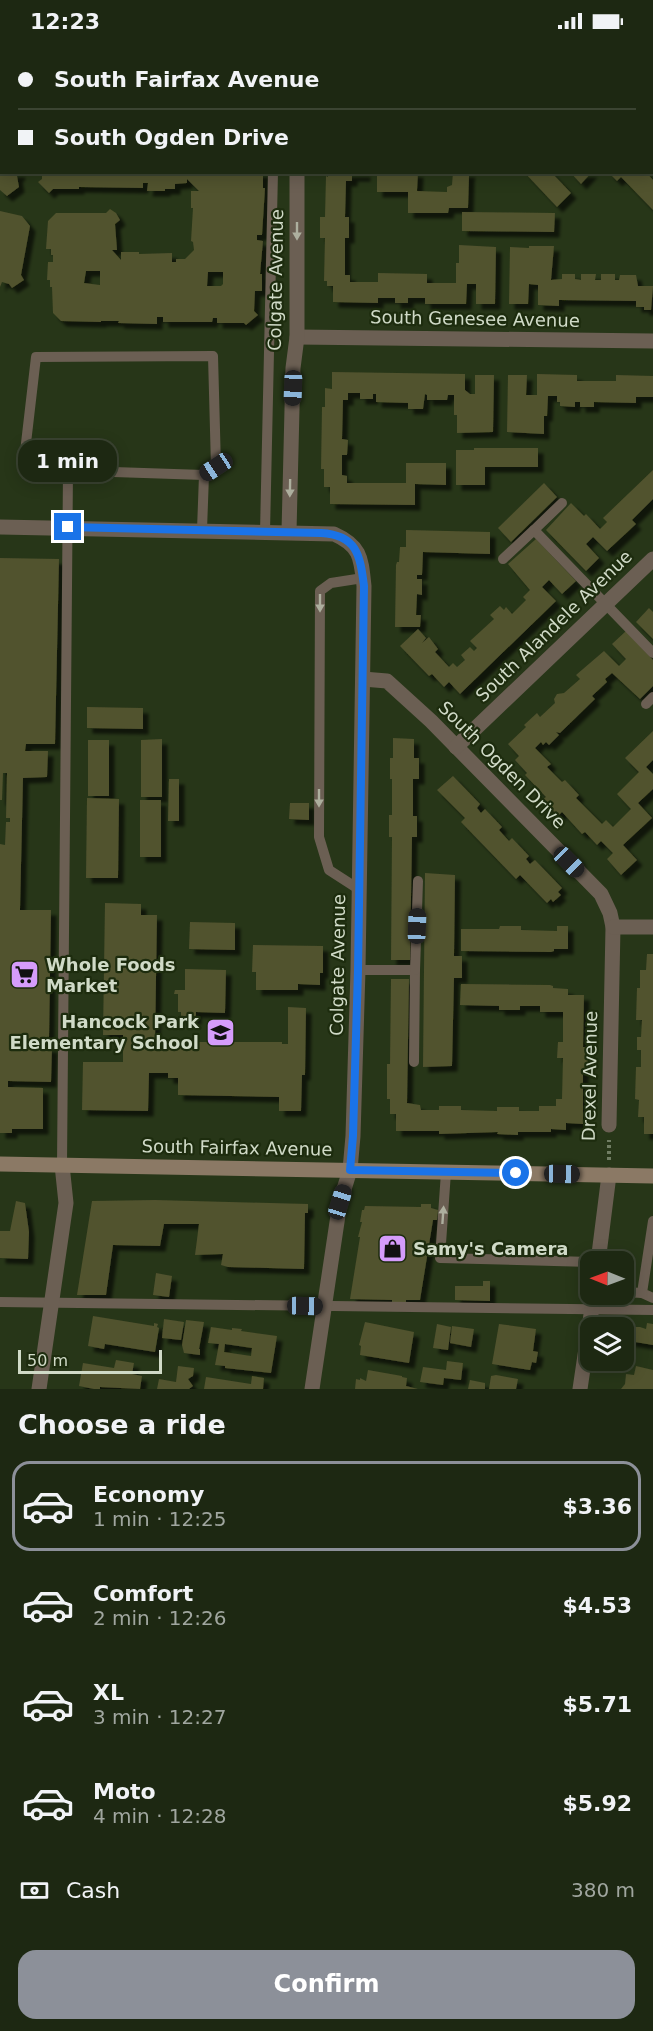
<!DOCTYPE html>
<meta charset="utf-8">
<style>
body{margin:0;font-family:"DejaVu Sans",sans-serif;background:#25301b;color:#f1f3f6;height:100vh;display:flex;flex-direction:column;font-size:22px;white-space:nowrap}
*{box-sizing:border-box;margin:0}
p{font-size:20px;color:#a0a69f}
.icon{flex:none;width:33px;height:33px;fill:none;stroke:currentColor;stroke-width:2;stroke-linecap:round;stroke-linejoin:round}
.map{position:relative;height:1347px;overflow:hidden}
.side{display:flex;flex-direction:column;background:#1d2812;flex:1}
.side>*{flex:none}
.banner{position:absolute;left:0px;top:0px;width:654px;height:132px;box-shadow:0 3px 15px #0003,0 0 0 2px #3b4432;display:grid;align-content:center;height:132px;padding:0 18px;background:#1d2812}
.needle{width:39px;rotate:271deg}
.tools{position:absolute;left:580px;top:1209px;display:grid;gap:12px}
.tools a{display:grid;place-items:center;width:54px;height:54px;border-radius:12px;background:#1d2812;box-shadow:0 3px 15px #0003,0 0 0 2px #3b4432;font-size:30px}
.scale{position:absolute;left:18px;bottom:15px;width:144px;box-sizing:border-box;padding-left:6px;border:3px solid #d0dac7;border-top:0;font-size:16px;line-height:21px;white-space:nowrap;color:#d0dac7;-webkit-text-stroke:4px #1d2c0e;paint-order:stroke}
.end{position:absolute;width:27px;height:27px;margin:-14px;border:8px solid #1a73e8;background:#fff;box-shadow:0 0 0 3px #fff}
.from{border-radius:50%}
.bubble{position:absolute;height:42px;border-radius:18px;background:#1d2812;box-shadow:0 3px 15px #0003,0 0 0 2px #3b4432;font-size:20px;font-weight:600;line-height:42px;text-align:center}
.car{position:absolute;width:18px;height:36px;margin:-18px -9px;border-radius:8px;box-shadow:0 0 4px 2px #0007;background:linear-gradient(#222 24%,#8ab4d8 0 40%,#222 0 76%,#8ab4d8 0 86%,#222 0)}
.banner b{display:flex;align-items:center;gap:21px;height:57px;font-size:22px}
.banner b+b{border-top:2px solid #3b4432}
.banner i{width:15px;height:15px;background:#f1f3f6}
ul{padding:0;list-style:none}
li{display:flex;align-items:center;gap:18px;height:90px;margin:0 12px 9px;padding:0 6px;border:3px solid transparent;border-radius:18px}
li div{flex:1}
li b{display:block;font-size:22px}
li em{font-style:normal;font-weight:600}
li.current{border-color:#8c9099}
li>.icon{width:54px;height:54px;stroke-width:1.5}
h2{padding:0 18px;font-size:27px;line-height:72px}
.pay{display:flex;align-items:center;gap:15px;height:66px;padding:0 18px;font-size:22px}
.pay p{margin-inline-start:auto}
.primary-button{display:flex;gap:12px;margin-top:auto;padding:12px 18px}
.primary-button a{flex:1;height:69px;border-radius:18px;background:#8c9099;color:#fff;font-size:24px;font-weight:600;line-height:69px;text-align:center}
.status{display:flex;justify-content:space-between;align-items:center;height:42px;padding:0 30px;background:#1d2812;direction:ltr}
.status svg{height:16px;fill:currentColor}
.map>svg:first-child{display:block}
.building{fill:#51522e;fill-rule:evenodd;filter:url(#shadow)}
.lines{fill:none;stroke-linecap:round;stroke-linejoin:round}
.path{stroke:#707d63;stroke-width:4;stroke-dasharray:3 3;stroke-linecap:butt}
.service{stroke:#6b5f53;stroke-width:10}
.minor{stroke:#6b5f53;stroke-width:15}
.secondary{stroke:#8b7965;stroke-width:15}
.oneway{fill:#adaf9e}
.route{stroke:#1a73e8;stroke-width:8}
.labels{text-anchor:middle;stroke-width:4.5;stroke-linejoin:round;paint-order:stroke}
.street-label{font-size:18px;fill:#d0dac7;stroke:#1d2c0e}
.poi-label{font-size:18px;font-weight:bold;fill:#d0dac7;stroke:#1d2c0e;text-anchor:start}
</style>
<div class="status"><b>12:23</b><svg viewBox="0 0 49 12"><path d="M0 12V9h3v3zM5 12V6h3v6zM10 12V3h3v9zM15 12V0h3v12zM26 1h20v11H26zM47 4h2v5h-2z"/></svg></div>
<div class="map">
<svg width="653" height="1347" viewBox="0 0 653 1347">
<defs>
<filter id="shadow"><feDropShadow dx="5.5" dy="5.5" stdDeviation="1.5" flood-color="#0009"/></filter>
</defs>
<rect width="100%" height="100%" fill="#273618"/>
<!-- building -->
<g class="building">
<polygon points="0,130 20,130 19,134 17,134 19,145 7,154 0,148"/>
<path d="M42,130H263V146H265L262,193H257V198L263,199L260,232H262V249H255L254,269L258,273L246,283L244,281H217V276H213L212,280H163V275H157V282L118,281L119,279H101V280L61,279L53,271L52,245H50V238H47L48,220H53V213H51V207H46L48,179L56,171H106L110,167L116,171L120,178L115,182L117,208H112L121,218V210H139V212L172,211V220H176V217H185L194,208L193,200L191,199L193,166H191V149H199L187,137V141L175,142V147H165V149H147L148,141H143V146L79,145V147H53L49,151L38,140L42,137ZM86,229H100V243L84,241ZM208,230H223V242L221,244H207Z"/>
<polygon points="328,130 365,130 365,134 352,134 352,139 346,139 345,175 349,175 349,196 345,196 345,233 350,233 350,240 378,240 378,231 427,232 427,241 456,241 456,221 459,221 459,203 496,205 495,262 476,262 476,242 467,242 466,262 425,262 425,256 408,256 408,261 395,261 395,256 378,256 378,261 333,260 333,244 327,244 327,239 324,239 325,196 320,196 320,175 325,175 326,134 328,135"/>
<polygon points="377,130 418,130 417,149 447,150 447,145 452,143 453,130 470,130 469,134 468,166 449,166 448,171 408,171 408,150 377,150"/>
<polygon points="524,130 551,130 571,151 557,165"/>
<polygon points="570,130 592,130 581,142"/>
<polygon points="608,130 646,130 653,138 653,168 621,135 617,139"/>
<polygon points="0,169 22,174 30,184 21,233 24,238 12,246 9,242 2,240 0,245"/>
<polygon points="462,170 555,171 554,190 462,189"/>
<polygon points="529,204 554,204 551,238 562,237 562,232 575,232 575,237 581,238 581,232 596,232 595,238 601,238 601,232 615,232 615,238 619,238 620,233 636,233 638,244 653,244 651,268 644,268 644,265 636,265 636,259 559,258 559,264 538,263 538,243 529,242 528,262 509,262 510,205 529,206"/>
<polygon points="332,330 465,332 465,348 470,352 475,352 475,333 494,333 493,390 457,391 457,373 454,373 454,353 448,353 447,358 427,358 427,353 425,352 423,367 408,367 408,361 376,360 376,352 373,352 373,357 360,357 360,351 348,351 348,358 343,358 342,397 348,398 347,413 342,413 342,433 347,434 347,441 406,441 406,421 446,421 446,443 415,442 415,463 330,462 330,445 324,445 324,427 321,427 322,365 325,365 325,346 332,347"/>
<polygon points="537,332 577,333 577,339 616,339 616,333 653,334 653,355 636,355 636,361 594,360 594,365 580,365 580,360 575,360 575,365 560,364 560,360 557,360 557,354 548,354 547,374 544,374 544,392 507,390 508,333 527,333 526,353 537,353"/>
<polygon points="474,406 538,406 538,425 485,425 485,443 456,443 456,408 474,408"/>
<polygon points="653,428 653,457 632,478 636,482 607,509 593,495 586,502 599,516 586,529 546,488 571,461 584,474 586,472 600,487 607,480 603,476"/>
<polygon points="544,441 557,455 511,500 498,486"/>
<polygon points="406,488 490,490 490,512 423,510 422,533 417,533 417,537 422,537 422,553 417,552 416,573 421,573 420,585 395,585 396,523 397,520 399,520 400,505 406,505"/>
<polygon points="536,497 576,539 562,552 549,538 542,545 556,559 460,652 449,640 444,645 432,632 429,634 400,604 418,587 426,596 422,601 429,595 438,607 435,610 449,625 453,621 457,625 465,618 461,613 470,605 474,609 477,606 470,599 494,577 490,573 500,564 504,568 506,565 512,572 526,558 523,555 530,548 508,522"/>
<polygon points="0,516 59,517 55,702 26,702 25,709 48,709 47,735 23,736 20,868 51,868 49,997 33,998 33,1004 52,1005 51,1040 8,1039 8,1045 43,1046 43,1087 12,1087 12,1091 0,1091 0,802 5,803 6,780 10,780 10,776 6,776 7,731 3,731 2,758 0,758"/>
<polygon points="649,566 653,570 653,597 636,580"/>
<polygon points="626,589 653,618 653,644 640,657 612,631 605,637 607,640 592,654 595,657 560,691 556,690 559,693 549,703 546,700 543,703 541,700 535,706 551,722 547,725 562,740 565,738 579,753 576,756 602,782 606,778 613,785 631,767 617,752 639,730 625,716 653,689 653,718 646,725 653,732 653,747 638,761 652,776 623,803 637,818 621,833 607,817 613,811 601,799 597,803 585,790 582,792 562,770 558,774 543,757 546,755 525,733 527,731 515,718 519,714 508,702 526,685 524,683 537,671 540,675 555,661 554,657 557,652 564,651 580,637 576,633 604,609 619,624 626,617 612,602"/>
<polygon points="87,665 143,666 143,687 87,686"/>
<polygon points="393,696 414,697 414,716 419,716 419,737 413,737 413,774 417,774 417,795 412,795 410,918 391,918 392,795 389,795 389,773 392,773 392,737 390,737 390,716 393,716"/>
<polygon points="162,697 162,755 141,755 141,698"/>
<rect x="88" y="698" width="21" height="56"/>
<polygon points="453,734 480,762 477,766 481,771 485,767 502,785 499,788 509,799 512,796 529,814 526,817 530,822 535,818 562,846 558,850 561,853 553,860 551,857 547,861 520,833 516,837 461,780 465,776 437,748"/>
<polygon points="169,737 179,737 179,779 168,779"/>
<polygon points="87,756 119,757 118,836 86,836"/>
<rect x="140" y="758" width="21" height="57"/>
<polygon points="290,761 309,761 309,778 289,777"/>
<polygon points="425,831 455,833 454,914 462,914 462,936 454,936 452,1024 423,1025"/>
<polygon points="105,861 141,862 141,873 157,873 155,1000 282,1000 282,1002 288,1002 288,965 306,966 305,1033 302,1033 301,1069 279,1069 279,1055 178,1053 178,1036 168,1036 168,1031 149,1031 148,1069 82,1068 83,1020 123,1020 123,993 103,993"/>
<polygon points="190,880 235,881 235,908 189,907"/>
<polygon points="500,884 521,884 521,888 557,889 557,884 568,884 568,907 554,907 554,909 551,910 461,909 461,887 499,887"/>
<polygon points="253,903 323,904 323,931 320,931 320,943 298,942 298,948 256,948 256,930 252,930"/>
<polygon points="647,912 653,912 653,1092 644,1092 644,1075 638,1075 639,1058 635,1057 636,1025 641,1025 641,1008 637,1008 637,995 641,995 642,978 636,978 637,946 640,946 640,928 646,928"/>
<polygon points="185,927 226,928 225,971 196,970 196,977 181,977 181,970 178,970 178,952 174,952 175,948 185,948"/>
<polygon points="391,937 409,937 407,1061 420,1063 421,1068 439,1068 439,1064 461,1064 461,1068 497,1069 497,1065 519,1065 519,1069 539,1069 539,1064 556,1064 556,1057 562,1057 563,1016 557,1016 558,1000 563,1000 563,970 540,970 540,964 520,964 520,968 499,968 499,964 460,963 461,942 550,943 553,944 553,946 568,947 568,953 584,953 583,1005 588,1005 588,1029 583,1029 583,1082 566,1081 566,1088 551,1087 551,1090 518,1090 518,1093 497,1092 498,1090 439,1092 439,1089 396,1089 396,1072 390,1072 390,1057 387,1057 387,1022 390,1022"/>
<polygon points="155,1158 308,1162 308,1171 305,1171 304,1227 228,1225 221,1223 223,1212 195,1213 199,1182 164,1182 160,1204 113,1203 106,1253 77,1253 92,1159"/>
<polygon points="16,1159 25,1161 29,1190 28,1217 0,1216 0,1189 10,1189"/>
<polygon points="421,1162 431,1162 431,1166 438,1168 437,1178 433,1178 420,1258 406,1258 406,1263 392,1262 392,1258 350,1257 360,1195 358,1195 362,1180 360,1180 362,1168 364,1168 365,1164 421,1165"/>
<polygon points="156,1231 172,1234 169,1255 153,1253"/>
<polygon points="483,1239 490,1239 490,1259 455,1258 455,1244 483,1244"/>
<polygon points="93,1274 154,1284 154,1281 158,1282 157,1285 159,1286 155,1310 105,1302 104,1307 88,1304"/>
<polygon points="164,1277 184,1280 181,1298 162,1296"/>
<polygon points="186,1278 204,1280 199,1307 200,1307 200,1313 184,1311 182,1303"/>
<polygon points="365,1280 414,1290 409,1321 360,1313 361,1304 359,1303"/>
<polygon points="647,1281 653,1282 653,1303 629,1299 631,1285 640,1285 646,1287"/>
<polygon points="437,1282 451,1285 448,1308 433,1306"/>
<polygon points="499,1282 536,1287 533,1309 538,1310 536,1321 532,1320 530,1328 492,1322"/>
<polygon points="452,1284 474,1287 471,1305 450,1301"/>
<path d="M211,1285L232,1288V1286L242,1287L241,1289L277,1294L271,1331L225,1326V1324L215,1323L219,1302L208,1301ZM225,1302L252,1306L251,1314L224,1310Z"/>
<polygon points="116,1318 134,1321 132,1332 142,1334 140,1347 100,1345 100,1347 94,1347 79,1344 83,1321 114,1326"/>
<polygon points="447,1319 463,1321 461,1338 444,1336 443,1343 420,1340 423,1325 446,1328"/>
<polygon points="178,1324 194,1326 193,1334 188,1337 193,1344 189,1347 157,1347 159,1337 176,1340"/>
<polygon points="636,1324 653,1328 653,1347 621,1347 625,1342 626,1332 634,1333"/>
<polygon points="368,1328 402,1334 402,1335 407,1336 406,1344 418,1347 355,1347 356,1337 360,1338 360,1336 366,1339"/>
<polygon points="496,1333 518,1337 516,1347 489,1347 491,1334"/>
<polygon points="252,1334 264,1336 263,1347 204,1347 206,1335 251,1342"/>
<polygon points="470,1338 485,1341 485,1347 468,1347"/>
</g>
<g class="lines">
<!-- path -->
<polyline class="path" points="609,1118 609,1098"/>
<!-- service -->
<g class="service">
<polyline points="33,2 33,0"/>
<polyline points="0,24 2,24"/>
<polygon points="213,314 216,425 204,433 23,427 36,315"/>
<polyline points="202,488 204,433"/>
<polyline points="534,488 562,461"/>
<polyline points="265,490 273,130"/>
<polyline points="503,517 534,488 653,611"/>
<polyline points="646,662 653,655"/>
<polyline points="360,848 329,828 319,795 320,549 331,541 363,536"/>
<polyline points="358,928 415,928 414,1020"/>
<polyline points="415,928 418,839"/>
<polyline points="62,1123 68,429"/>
<polyline points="446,1130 440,1216 591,1220"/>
<polyline points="653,1179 642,1251 653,1256"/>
<polyline points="624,1250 642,1251"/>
<polyline points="0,1260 653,1268"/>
</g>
<!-- minor -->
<g class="minor">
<polyline points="565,0 567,2"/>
<polyline points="619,0 620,2"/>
<polyline points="59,2 59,0"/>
<polyline points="343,2 345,0"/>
<polyline points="650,2 652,0"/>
<polyline points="652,35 653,36"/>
<polyline points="652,88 653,88"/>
<polyline points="297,295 653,299"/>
<path d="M0,485L334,492C361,504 361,516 364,544L358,928L353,1094L350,1128L340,1160L312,1347"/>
<polyline points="289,490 293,326 297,295 297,130"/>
<polyline points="363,637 387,639 431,679 601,852 610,871 613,885 609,1083"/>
<polyline points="456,705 653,517"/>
<polyline points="613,885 653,885"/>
<polyline points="598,1220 609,1133"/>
<polyline points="39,1347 66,1161 62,1123"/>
<polyline points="580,1347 594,1252"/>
</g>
<!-- secondary -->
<polyline class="secondary" points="0,1122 653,1134"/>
</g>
<!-- one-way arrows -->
<defs><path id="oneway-solid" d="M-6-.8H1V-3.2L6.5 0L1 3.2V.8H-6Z" transform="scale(1.5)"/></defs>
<g class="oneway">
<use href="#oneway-solid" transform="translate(297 189) rotate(90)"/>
<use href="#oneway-solid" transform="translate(290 446) rotate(91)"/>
<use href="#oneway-solid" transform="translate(320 561) rotate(90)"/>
<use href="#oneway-solid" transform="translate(319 756) rotate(90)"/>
<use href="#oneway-solid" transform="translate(443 1173) rotate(-86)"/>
</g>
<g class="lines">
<!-- route -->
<path class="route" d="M68,485L321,491C357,493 360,513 364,544L358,928L353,1094L350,1128L516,1131"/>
</g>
<!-- icons -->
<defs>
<symbol id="supermarket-square" viewBox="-11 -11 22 22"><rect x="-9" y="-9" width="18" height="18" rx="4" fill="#d59cfb" stroke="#1d2c0e"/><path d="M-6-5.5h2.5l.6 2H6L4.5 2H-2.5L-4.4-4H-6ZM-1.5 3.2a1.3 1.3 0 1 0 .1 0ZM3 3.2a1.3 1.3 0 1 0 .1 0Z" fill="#111"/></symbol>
<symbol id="school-square" viewBox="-11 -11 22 22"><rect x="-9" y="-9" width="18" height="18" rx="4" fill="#d59cfb" stroke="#1d2c0e"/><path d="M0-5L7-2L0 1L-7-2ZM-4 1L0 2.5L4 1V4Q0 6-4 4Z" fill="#111"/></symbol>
<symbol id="shop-square" viewBox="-11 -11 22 22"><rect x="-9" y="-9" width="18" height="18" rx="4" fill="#d59cfb" stroke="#1d2c0e"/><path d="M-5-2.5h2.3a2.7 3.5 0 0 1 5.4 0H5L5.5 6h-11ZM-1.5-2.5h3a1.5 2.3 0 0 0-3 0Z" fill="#111"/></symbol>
</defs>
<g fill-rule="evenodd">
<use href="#supermarket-square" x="8" y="916" width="33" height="33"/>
<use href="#school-square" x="204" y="974" width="33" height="33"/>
<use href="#shop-square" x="376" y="1190" width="33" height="33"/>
</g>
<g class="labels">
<!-- street labels -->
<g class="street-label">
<text transform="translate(276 238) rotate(-89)" y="6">Colgate Avenue</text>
<text transform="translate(475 277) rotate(1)" y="6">South Genesee Avenue</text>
<text transform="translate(554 584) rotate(-44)" y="6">South Alandele Avenue</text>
<text transform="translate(502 723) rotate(45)" y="6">South Ogden Drive</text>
<text transform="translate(338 923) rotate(-89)" y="6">Colgate Avenue</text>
<text transform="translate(590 1034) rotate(-89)" y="6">Drexel Avenue</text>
<text transform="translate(237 1106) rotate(1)" y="6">South Fairfax Avenue</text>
</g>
<!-- poi labels -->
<g class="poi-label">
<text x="46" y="929">Whole Foods<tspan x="46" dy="21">Market</tspan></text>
<text x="199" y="986" text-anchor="end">Hancock Park<tspan x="199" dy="21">Elementary School</tspan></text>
<text x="413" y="1213">Samy's Camera</text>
</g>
</g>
</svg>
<div class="tools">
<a><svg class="needle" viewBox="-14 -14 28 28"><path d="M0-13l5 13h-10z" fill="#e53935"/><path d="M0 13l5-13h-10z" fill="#a0a69f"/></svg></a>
<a><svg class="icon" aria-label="layers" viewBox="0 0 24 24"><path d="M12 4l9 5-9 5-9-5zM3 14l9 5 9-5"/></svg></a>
</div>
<div class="scale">50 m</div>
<i class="end from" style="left:516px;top:1131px"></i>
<i class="end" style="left:68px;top:485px"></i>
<div class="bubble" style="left:18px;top:398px;width:99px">1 min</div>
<i class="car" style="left:293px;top:346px;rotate:182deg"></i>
<i class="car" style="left:216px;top:425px;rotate:237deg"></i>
<i class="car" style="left:569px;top:820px;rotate:135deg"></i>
<i class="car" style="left:417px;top:884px;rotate:2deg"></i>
<i class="car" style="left:562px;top:1132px;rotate:91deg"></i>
<i class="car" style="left:340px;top:1160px;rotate:17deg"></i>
<i class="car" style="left:305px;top:1264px;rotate:91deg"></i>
<div class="banner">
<b><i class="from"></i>South Fairfax Avenue</b>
<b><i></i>South Ogden Drive</b>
</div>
</div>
<section class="side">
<h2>Choose a ride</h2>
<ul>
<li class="current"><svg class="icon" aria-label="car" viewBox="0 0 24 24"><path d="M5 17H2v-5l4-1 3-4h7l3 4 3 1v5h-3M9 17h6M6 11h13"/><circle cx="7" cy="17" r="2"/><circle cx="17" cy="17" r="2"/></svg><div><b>Economy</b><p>1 min · 12:25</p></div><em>$3.36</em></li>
<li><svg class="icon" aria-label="car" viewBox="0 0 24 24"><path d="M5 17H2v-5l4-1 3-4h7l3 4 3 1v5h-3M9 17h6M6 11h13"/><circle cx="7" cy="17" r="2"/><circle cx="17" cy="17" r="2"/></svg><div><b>Comfort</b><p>2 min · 12:26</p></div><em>$4.53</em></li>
<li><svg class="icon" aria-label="car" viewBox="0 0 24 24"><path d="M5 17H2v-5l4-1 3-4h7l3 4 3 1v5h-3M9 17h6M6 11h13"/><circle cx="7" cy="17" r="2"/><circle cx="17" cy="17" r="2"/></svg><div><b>XL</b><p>3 min · 12:27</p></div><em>$5.71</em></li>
<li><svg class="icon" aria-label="car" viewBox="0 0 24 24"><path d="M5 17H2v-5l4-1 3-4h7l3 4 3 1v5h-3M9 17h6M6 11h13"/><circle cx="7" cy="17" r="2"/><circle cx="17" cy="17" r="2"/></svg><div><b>Moto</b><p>4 min · 12:28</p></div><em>$5.92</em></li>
</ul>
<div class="pay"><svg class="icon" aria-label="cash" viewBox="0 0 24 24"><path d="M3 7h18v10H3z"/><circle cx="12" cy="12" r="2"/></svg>Cash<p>380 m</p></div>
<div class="primary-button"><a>Confirm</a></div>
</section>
